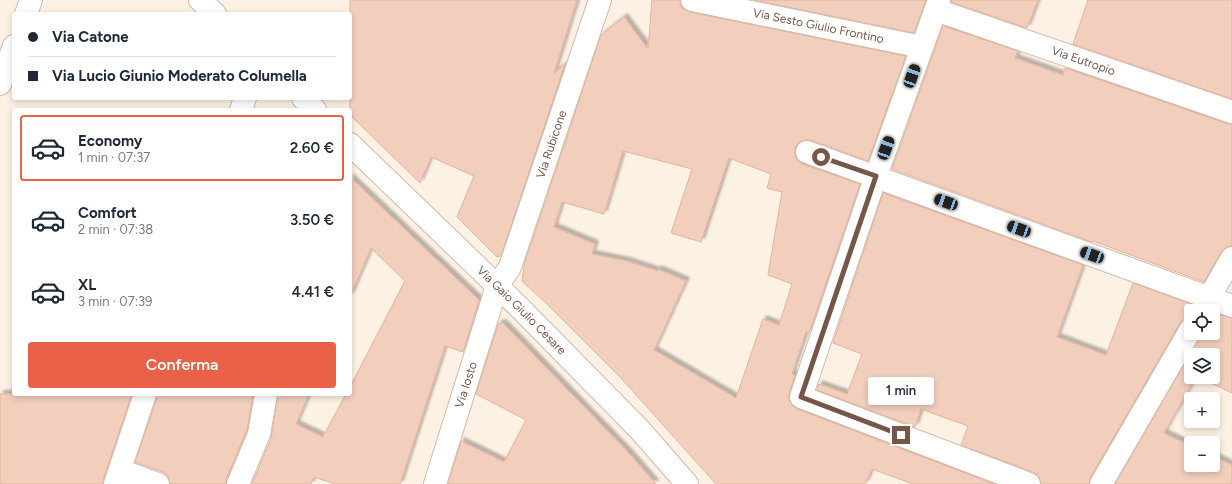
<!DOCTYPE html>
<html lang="it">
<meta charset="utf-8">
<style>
body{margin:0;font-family:Figtree,sans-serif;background:#f6f6f7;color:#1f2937;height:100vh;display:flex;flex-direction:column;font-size:15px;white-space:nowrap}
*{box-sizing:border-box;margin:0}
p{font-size:13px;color:#747a83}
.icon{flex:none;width:22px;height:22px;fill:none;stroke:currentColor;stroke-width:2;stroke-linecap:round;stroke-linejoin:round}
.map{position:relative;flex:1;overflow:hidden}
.details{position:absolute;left:12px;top:108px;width:340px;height:288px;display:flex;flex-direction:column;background:#fff;border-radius:4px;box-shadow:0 2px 6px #0003}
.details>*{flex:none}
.banner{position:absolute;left:12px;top:12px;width:340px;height:88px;border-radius:4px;box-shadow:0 2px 6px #0003;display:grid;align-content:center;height:88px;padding:0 16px;background:#fff}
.fabs{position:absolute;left:1184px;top:304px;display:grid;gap:8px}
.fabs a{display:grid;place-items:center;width:36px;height:36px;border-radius:4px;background:#fff;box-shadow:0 2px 6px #0003;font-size:20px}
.end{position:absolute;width:18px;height:18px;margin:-9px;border:5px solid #765649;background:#fff;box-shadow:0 0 0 2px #fff}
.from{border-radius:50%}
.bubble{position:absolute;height:28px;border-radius:4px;background:#fff;box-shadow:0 2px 6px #0003;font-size:13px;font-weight:600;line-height:28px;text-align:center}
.car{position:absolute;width:12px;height:24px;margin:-12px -6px;border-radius:5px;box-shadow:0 0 3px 1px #0007;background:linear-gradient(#222 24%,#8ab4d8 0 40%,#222 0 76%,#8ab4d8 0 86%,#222 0)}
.banner b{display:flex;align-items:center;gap:14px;height:38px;font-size:15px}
.banner b+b{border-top:1px solid #e0e1e3}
.banner i{width:10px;height:10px;background:#1f2937}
ul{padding:7px 0 0;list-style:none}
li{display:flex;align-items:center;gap:12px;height:66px;margin:0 8px 6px;padding:0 8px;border:2px solid transparent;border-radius:4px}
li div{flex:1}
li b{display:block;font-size:15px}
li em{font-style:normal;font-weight:600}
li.on{border-color:#e86148}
li>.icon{width:36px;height:36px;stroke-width:1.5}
.button{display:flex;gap:8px;margin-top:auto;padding:8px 16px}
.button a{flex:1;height:46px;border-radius:4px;background:#e86148;color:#fff;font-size:16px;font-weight:600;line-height:46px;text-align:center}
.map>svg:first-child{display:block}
.building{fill:#f2cebc;stroke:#e5b39c;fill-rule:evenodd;filter:url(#shadow)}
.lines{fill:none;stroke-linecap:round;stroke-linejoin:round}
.minor-casing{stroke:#d0baad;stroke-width:24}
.tertiary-casing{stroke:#d0baad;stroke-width:24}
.minor{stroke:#fff;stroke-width:22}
.tertiary{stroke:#fff;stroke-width:22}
.route{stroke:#765649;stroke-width:5}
.labels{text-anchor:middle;stroke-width:3;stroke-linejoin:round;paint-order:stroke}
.street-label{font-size:12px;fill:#765649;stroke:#fff6eb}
</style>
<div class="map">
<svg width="1232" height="484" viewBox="0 0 1232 484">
<defs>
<filter id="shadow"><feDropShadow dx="3.5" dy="-3.5" stdDeviation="1" flood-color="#0004"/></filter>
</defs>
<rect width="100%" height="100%" fill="#fdf1e4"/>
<!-- building -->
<g class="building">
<polygon points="350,0 577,0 554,73 565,64 501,256 497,257 457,217 474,176 431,157 420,183 350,115"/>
<path d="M652,0H680V4L683,9L690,12L906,56L868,161L811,140H804L799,142L795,148V155L797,160L802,164L860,184L809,333L806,332L792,374L795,375L789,393V400L792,405L797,409L994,484H913L872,469L865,484H716L620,377L547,304L522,281L524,265L601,35L624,17L648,49ZM623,151L692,169L671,233L701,242L729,158L771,174L767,188L782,192L768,275L792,284L779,325L763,319L736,398L654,350L686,281L658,269V271L627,261L592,254L595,244L554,227L562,202L604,214Z"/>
<polygon points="754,0 926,0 914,33"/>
<polygon points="951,0 1038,0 1027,28 951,2"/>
<polygon points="1088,0 1232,0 1232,99 1073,44"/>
<polygon points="943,26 1018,51 1015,58 1063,75 1065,68 1228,124 1232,124 1232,246 1226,247 1221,252 1204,282 1093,241 1092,242 892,169"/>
<polygon points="350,177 479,300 463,352 445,346 400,484 335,484 314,477 311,484 252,484 271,439 278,394 309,394 296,424 323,437 346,394 350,394 350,387 405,281 371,248 350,297"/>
<polygon points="883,193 1083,265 1057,337 1106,355 1133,283 1191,304 1190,310 1191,317 1185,318 1180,323 1090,478 1089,484 1041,484 1039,476 1033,472 961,445 968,426 921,409 915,427 817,390 819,384 847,394 862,354 833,343"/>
<polygon points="1215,313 1232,318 1232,393 1198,377 1213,377 1213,355 1191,355 1191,377 1196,377 1164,433 1191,446 1191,465 1213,465 1213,456 1232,465 1232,484 1115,484 1202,333 1213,333 1213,316"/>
<polygon points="503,323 628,452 656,484 448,484 461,441 504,462 526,420 476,394 498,324"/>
<polygon points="0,394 132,394 103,480 103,484 0,484"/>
<polygon points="157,394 253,394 247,430 226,479 226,484 170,484 168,476 163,472 135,462 157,398"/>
</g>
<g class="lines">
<defs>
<g id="minor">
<path id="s1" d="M692,0L922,47"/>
<polyline points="939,0 876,176 801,397 1029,484"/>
<path id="s2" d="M936,10L1232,112"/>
<polyline points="26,14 31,0"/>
<polyline points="0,84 14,46"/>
<polyline points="241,110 245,98"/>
<polyline points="807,152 1232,306"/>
<polyline points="1202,310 1232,258"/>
<polyline points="120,470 158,484"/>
<polyline points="115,484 145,394"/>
<polyline points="238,484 259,434 266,394"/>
<path id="s3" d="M435,484L497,286L510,267L600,0"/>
<polyline points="1101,484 1191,329"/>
</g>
<g id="tertiary">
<polyline points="200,0 215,14"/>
<polyline points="303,98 315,110"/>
<path id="s4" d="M350,144L519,307L640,430L687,484"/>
</g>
</defs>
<!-- minor casing -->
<use href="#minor" class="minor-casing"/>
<!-- tertiary casing -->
<use href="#tertiary" class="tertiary-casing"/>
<!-- minor -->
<use href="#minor" class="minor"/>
<!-- tertiary -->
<use href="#tertiary" class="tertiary"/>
</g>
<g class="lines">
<!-- route -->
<polyline class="route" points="821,157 876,176 801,397 901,435"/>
</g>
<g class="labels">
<!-- street labels -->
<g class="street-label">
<text dy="4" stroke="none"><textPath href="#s1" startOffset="129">Via Sesto Giulio Frontino</textPath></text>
<text dy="4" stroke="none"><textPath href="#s2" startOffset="156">Via Eutropio</textPath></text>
<text dy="4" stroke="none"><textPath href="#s3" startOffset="360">Via Rubicone</textPath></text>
<text dy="4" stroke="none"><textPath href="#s4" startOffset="239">Via Gaio Giulio Cesare</textPath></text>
<text dy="4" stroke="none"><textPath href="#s3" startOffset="104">Via Iosto</textPath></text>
</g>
</g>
</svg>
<div class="fabs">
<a><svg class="icon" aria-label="locate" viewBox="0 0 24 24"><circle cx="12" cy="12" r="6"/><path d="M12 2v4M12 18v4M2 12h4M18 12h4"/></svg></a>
<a><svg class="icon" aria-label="layers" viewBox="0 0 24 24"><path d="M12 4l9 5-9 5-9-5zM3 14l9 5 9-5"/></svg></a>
<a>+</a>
<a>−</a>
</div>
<i class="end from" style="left:821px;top:157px"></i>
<i class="end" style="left:901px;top:435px"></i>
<div class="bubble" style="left:868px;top:377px;width:66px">1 min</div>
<i class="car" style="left:912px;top:76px;rotate:20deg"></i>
<i class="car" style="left:886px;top:148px;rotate:20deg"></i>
<i class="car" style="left:946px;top:202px;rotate:290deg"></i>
<i class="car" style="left:1019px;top:229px;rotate:290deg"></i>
<i class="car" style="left:1092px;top:255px;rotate:290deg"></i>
<div class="banner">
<b><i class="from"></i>Via Catone</b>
<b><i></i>Via Lucio Giunio Moderato Columella</b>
</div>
<section class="details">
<ul>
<li class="on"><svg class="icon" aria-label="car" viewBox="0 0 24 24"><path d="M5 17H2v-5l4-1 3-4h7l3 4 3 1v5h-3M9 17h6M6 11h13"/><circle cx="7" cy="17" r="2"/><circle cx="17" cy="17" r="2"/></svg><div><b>Economy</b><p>1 min · 07:37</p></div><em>2.60 €</em></li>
<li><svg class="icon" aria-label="car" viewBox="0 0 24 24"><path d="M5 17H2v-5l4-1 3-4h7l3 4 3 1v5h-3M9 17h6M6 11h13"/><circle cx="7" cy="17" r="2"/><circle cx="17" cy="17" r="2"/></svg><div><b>Comfort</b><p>2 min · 07:38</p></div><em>3.50 €</em></li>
<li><svg class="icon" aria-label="car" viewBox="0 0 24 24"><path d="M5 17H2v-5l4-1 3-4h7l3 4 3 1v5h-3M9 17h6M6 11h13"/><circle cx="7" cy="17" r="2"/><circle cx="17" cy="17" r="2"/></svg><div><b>XL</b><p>3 min · 07:39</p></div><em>4.41 €</em></li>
</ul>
<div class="button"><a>Conferma</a></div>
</section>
</div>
